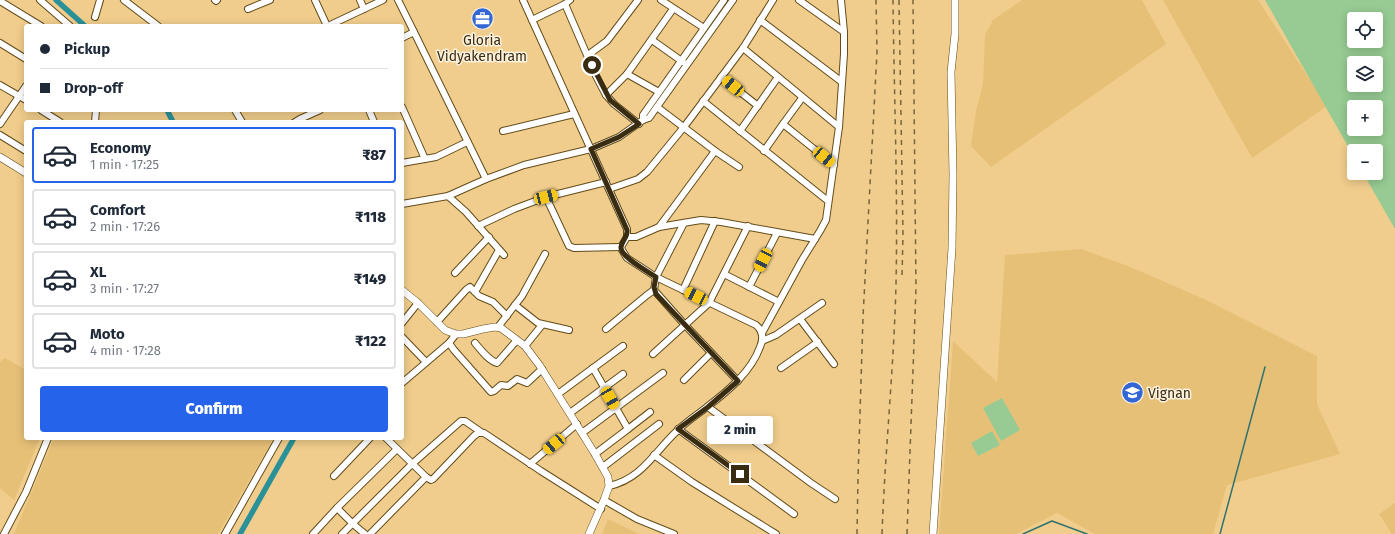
<!DOCTYPE html>
<meta charset="utf-8">
<style>
body{margin:0;font-family:"Fira Sans",sans-serif;background:#f6f6f7;color:#1f2937;height:100vh;display:flex;flex-direction:column;font-size:15px;white-space:nowrap}
*{box-sizing:border-box;margin:0}
p{font-size:13px;color:#747a83}
.icon{flex:none;width:22px;height:22px;fill:none;stroke:currentColor;stroke-width:2;stroke-linecap:round;stroke-linejoin:round}
.map{position:relative;flex:1;overflow:hidden}
.side{position:absolute;left:24px;top:120px;width:380px;height:320px;display:flex;flex-direction:column;background:#fff;border-radius:4px;box-shadow:0 2px 10px #0003}
.side>*{flex:none}
.banner{position:absolute;left:24px;top:24px;width:380px;height:88px;border-radius:4px;box-shadow:0 2px 10px #0003;display:grid;align-content:center;height:88px;padding:0 16px;background:#fff}
.controls{position:absolute;left:1347px;top:12px;display:grid;gap:8px}
.controls a{display:grid;place-items:center;width:36px;height:36px;border-radius:4px;background:#fff;box-shadow:0 2px 10px #0003;font-size:20px}
.end{position:absolute;width:18px;height:18px;margin:-9px;border:5px solid #3a2c11;background:#fff;box-shadow:0 0 0 2px #fff}
.from{border-radius:50%}
.bubble{position:absolute;height:28px;border-radius:4px;background:#fff;box-shadow:0 2px 10px #0003;font-size:13px;font-weight:800;line-height:28px;text-align:center}
.car{position:absolute;width:12px;height:24px;margin:-12px -6px;border-radius:5px;box-shadow:0 0 3px 1px #0007;background:linear-gradient(#f5c518 24%,#345 0 40%,#f5c518 0 76%,#345 0 86%,#f5c518 0)}
.banner b{display:flex;align-items:center;gap:14px;height:38px;font-size:15px}
.banner b+b{border-top:1px solid #e0e1e3}
.banner i{width:10px;height:10px;background:#1f2937}
ul{padding:7px 0 0;list-style:none}
li{display:flex;align-items:center;gap:12px;height:56px;margin:0 8px 6px;padding:0 8px;border:2px solid #e0e1e3;border-radius:4px}
li div{flex:1}
li b{display:block;font-size:15px}
li em{font-style:normal;font-weight:800}
li.current{border-color:#2563eb}
li>.icon{width:36px;height:36px;stroke-width:1.5}
.button{display:flex;gap:8px;margin-top:auto;padding:8px 16px}
.button a{flex:1;height:46px;border-radius:4px;background:#2563eb;color:#fff;font-size:16px;font-weight:800;line-height:46px;text-align:center}
.map>svg:first-child{display:block}
.built{fill:#e6c077}
.green{fill:#97cb93;fill-rule:evenodd}
.lines{fill:none;stroke-linecap:round;stroke-linejoin:round}
.stream{stroke:#2f7370;stroke-width:1.5}
.canal{stroke:#2a9199;stroke-width:5.5}
.minor-casing{stroke:#634c1a;stroke-width:8}
.tertiary-casing{stroke:#634c1a;stroke-width:8}
.minor{stroke:#fff;stroke-width:6}
.tertiary{stroke:#fff;stroke-width:7}
.rail{stroke:#79643c;stroke-width:1.5;stroke-dasharray:5 5;stroke-linecap:butt}
.route{stroke:#3a2c11;stroke-width:5}
.labels{text-anchor:middle;stroke-width:3;stroke-linejoin:round;paint-order:stroke}
.poi-label{font-size:14px;fill:#3a2c11;stroke:#fcf2df}
</style>
<div class="map">
<svg width="1395" height="534" viewBox="0 0 1395 534">
<rect width="100%" height="100%" fill="#f0cd8c"/>
<!-- built -->
<g class="built">
<polygon points="1022,0 1142,0 1166,44 991,167 971,146 976,111 983,84 985,35 993,20"/>
<polygon points="1163,0 1258,0 1327,106 1252,158"/>
<polygon points="1081,249 1128,266 1204,299 1317,356 1317,404 1340,454 1227,485 1213,534 1095,534 1057,513 1016,534 939,534 953,341 997,382 1005,255"/>
<polygon points="5,358 26,370 26,438 40,438 14,500 0,488 0,362"/>
<polygon points="54,438 274,438 218,534 14,534"/>
<polygon points="1395,503 1395,534 1392,534 1379,514"/>
<polygon points="608,519 639,534 602,534"/>
</g>
<!-- green -->
<g class="green">
<path d="M1265,0H1395V229L1363,173H1376V151H1354V157ZM1354,19H1376V41H1354ZM1354,63H1376V85H1354ZM1354,107H1376V129H1354Z"/>
<polygon points="1002,398 1020,430 1001,441 983,408"/>
<polygon points="992,431 1000,445 978,456 971,443"/>
</g>
<g class="lines">
<!-- stream -->
<g class="stream">
<polyline points="1023,534 1052,521 1087,534"/>
<polyline points="1220,534 1265,367"/>
</g>
<!-- canal -->
<g class="canal">
<polyline points="56,0 85,26"/>
<polyline points="167,110 173,122"/>
<polyline points="240,534 294,438"/>
</g>
<defs>
<g id="minor">
<polyline points="40,0 70,26"/>
<polyline points="124,0 158,26"/>
<polyline points="215,0 216,1 217,0"/>
<polyline points="315,0 327,26"/>
<polyline points="360,0 364,9"/>
<polyline points="398,0 414,32"/>
<path d="M523,0L627,229V237L621,247L622,250L627,258L656,277L756,325C763,331 764,338 760,347C751,372 728,391 707,407C697,415 687,421 678,430C655,451 642,479 609,486"/>
<polyline points="661,0 704,28"/>
<polyline points="841,0 844,32"/>
<polyline points="0,1 41,26"/>
<polyline points="565,4 596,76 606,95 614,104 639,124"/>
<polyline points="248,9 270,0"/>
<polyline points="95,17 100,0"/>
<polyline points="532,20 565,4 570,0"/>
<polyline points="760,20 842,82"/>
<polyline points="328,26 383,0"/>
<polyline points="402,38 414,32 486,179"/>
<polyline points="652,40 683,62"/>
<polyline points="0,43 26,59"/>
<polyline points="743,48 839,127"/>
<polyline points="588,55 607,41 638,0"/>
<polyline points="627,74 659,92"/>
<polyline points="721,77 758,106"/>
<polyline points="0,85 26,100"/>
<polyline points="606,95 627,74 673,9"/>
<polyline points="802,98 783,124 834,165"/>
<polyline points="703,101 828,201"/>
<polyline points="402,107 425,159"/>
<polyline points="657,107 715,151 659,227"/>
<polyline points="41,110 60,122"/>
<polyline points="235,110 242,122"/>
<polyline points="369,110 374,122"/>
<polyline points="643,120 649,118 733,0"/>
<polyline points="95,122 96,110"/>
<polyline points="295,122 300,119 320,110"/>
<polyline points="0,124 26,86"/>
<polyline points="503,131 574,114"/>
<polyline points="740,131 778,77"/>
<polyline points="0,135 26,151"/>
<polyline points="715,151 739,167"/>
<polyline points="764,151 783,124"/>
<polyline points="402,163 436,157 467,142"/>
<polyline points="609,189 638,179 647,172 684,127 743,48 773,0"/>
<polyline points="448,196 466,212 504,255"/>
<polyline points="546,197 569,246 574,248 621,247"/>
<polyline points="402,204 448,196 486,179 524,165 591,149 619,137 643,120 643,115 724,0"/>
<polyline points="684,223 656,277 654,290 685,325 738,381"/>
<polyline points="478,226 514,209 546,197 606,182"/>
<polyline points="627,237 636,237 659,227 701,220 721,222 815,239"/>
<polyline points="455,273 489,237"/>
<polyline points="724,274 779,302"/>
<polyline points="749,287 777,233"/>
<polyline points="683,290 715,221"/>
<polyline points="475,292 499,250"/>
<polyline points="515,305 538,323 569,330"/>
<polyline points="800,319 834,364"/>
<polyline points="437,322 466,290 470,287 479,296 493,302 507,316"/>
<polyline points="402,323 418,303"/>
<polyline points="498,327 522,296 545,254"/>
<polyline points="606,329 647,295 654,290"/>
<polyline points="762,333 802,260 820,231 826,220 839,127 844,54 844,32 799,0"/>
<polyline points="402,337 426,362"/>
<polyline points="762,341 776,335 822,303"/>
<polyline points="449,343 454,350 491,392 494,391 501,385 508,386 517,379 527,383 542,369"/>
<path d="M475,343C481,350 488,360 497,363L517,340"/>
<polyline points="525,346 542,325"/>
<polyline points="653,354 709,303 748,226"/>
<polyline points="593,368 628,429 595,454"/>
<polyline points="781,368 818,342"/>
<polyline points="684,380 711,353"/>
<polyline points="402,383 449,343 456,334"/>
<polyline points="558,394 623,346"/>
<polyline points="708,407 811,483 835,499"/>
<polyline points="570,413 623,374"/>
<polyline points="628,429 650,412"/>
<polyline points="678,429 794,514"/>
<polyline points="582,433 663,373"/>
<polyline points="654,455 692,482 776,534"/>
<polyline points="530,464 577,424"/>
<polyline points="603,467 659,424"/>
<polyline points="334,476 370,438"/>
<polyline points="426,477 431,480 433,479 474,436 478,433 484,433 541,471 601,509"/>
<polyline points="604,500 637,519 674,534"/>
<polyline points="337,508 353,524 365,534"/>
<polyline points="4,534 26,492 48,438"/>
<polyline points="225,534 279,438"/>
<polyline points="313,534 337,508 397,449"/>
<polyline points="342,534 412,464 461,421 465,421 481,432"/>
<polyline points="370,534 426,477 386,438"/>
</g>
<g id="tertiary">
<polyline points="0,157 26,173"/>
<polyline points="402,290 418,303 445,330 450,332 456,334 463,334 483,329 495,327 501,328 525,346 540,366 595,454 608,477 609,486 604,500 589,534"/>
<polyline points="933,534 952,248 953,175 951,72 955,34 955,0"/>
</g>
</defs>
<!-- minor casing -->
<use href="#minor" class="minor-casing"/>
<!-- tertiary casing -->
<use href="#tertiary" class="tertiary-casing"/>
<!-- minor -->
<use href="#minor" class="minor"/>
<!-- tertiary -->
<use href="#tertiary" class="tertiary"/>
<!-- rail -->
<g class="rail">
<polyline points="899,0 903,233 902,278"/>
<polyline points="857,534 858,478 863,317 877,52 876,0"/>
<path d="M882,534C885,450 894,367 896,284C898,189 894,94 893,0"/>
<polyline points="907,534 916,288 913,0"/>
</g>
</g>
<g class="lines">
<!-- route -->
<path class="route" d="M592,65L610,100L639,124L619,137L591,149L627,230C628,237 622,240 621,247C620,257 649,272 656,277L654,287L656,294L738,381L708,407L678,429L740,474"/>
</g>
<!-- icons -->
<defs>
<symbol id="office-disc" viewBox="-11 -11 22 22"><circle r="9.5" fill="#3266d5" stroke="#fcf2df"/><path d="M-6-3h4V-5.5h4V-3h4V5H-6ZM-1-4.5V-3h2v-1.5ZM-6 0V1H6V0Z" fill="#fff"/></symbol>
<symbol id="university-disc" viewBox="-11 -11 22 22"><circle r="9.5" fill="#3266d5" stroke="#fcf2df"/><path d="M0-5L7-2L0 1L-7-2ZM-4 1L0 2.5L4 1V4Q0 6-4 4Z" fill="#fff"/></symbol>
</defs>
<g fill-rule="evenodd">
<use href="#office-disc" x="470" y="6" width="25" height="25"/>
<use href="#university-disc" x="1120" y="380" width="25" height="25"/>
</g>
<g class="labels">
<!-- poi labels -->
<g class="poi-label">
<text x="482" y="45">Gloria<tspan x="482" dy="16">Vidyakendram</tspan></text>
<text x="1148" y="398" text-anchor="start">Vignan</text>
</g>
</g>
</svg>
<div class="controls">
<a><svg class="icon" aria-label="locate" viewBox="0 0 24 24"><circle cx="12" cy="12" r="6"/><path d="M12 2v4M12 18v4M2 12h4M18 12h4"/></svg></a>
<a><svg class="icon" aria-label="layers" viewBox="0 0 24 24"><path d="M12 4l9 5-9 5-9-5zM3 14l9 5 9-5"/></svg></a>
<a>+</a>
<a>−</a>
</div>
<i class="end from" style="left:592px;top:65px"></i>
<i class="end" style="left:740px;top:474px"></i>
<div class="bubble" style="left:707px;top:416px;width:66px">2 min</div>
<i class="car" style="left:733px;top:86px;rotate:309deg"></i>
<i class="car" style="left:824px;top:157px;rotate:129deg"></i>
<i class="car" style="left:546px;top:197px;rotate:76deg"></i>
<i class="car" style="left:763px;top:260px;rotate:207deg"></i>
<i class="car" style="left:696px;top:296px;rotate:297deg"></i>
<i class="car" style="left:610px;top:398px;rotate:150deg"></i>
<i class="car" style="left:554px;top:444px;rotate:230deg"></i>
<div class="banner">
<b><i class="from"></i>Pickup</b>
<b><i></i>Drop-off</b>
</div>
<section class="side">
<ul>
<li class="current"><svg class="icon" aria-label="car" viewBox="0 0 24 24"><path d="M5 17H2v-5l4-1 3-4h7l3 4 3 1v5h-3M9 17h6M6 11h13"/><circle cx="7" cy="17" r="2"/><circle cx="17" cy="17" r="2"/></svg><div><b>Economy</b><p>1 min · 17:25</p></div><em>₹87</em></li>
<li><svg class="icon" aria-label="car" viewBox="0 0 24 24"><path d="M5 17H2v-5l4-1 3-4h7l3 4 3 1v5h-3M9 17h6M6 11h13"/><circle cx="7" cy="17" r="2"/><circle cx="17" cy="17" r="2"/></svg><div><b>Comfort</b><p>2 min · 17:26</p></div><em>₹118</em></li>
<li><svg class="icon" aria-label="car" viewBox="0 0 24 24"><path d="M5 17H2v-5l4-1 3-4h7l3 4 3 1v5h-3M9 17h6M6 11h13"/><circle cx="7" cy="17" r="2"/><circle cx="17" cy="17" r="2"/></svg><div><b>XL</b><p>3 min · 17:27</p></div><em>₹149</em></li>
<li><svg class="icon" aria-label="car" viewBox="0 0 24 24"><path d="M5 17H2v-5l4-1 3-4h7l3 4 3 1v5h-3M9 17h6M6 11h13"/><circle cx="7" cy="17" r="2"/><circle cx="17" cy="17" r="2"/></svg><div><b>Moto</b><p>4 min · 17:28</p></div><em>₹122</em></li>
</ul>
<div class="button"><a>Confirm</a></div>
</section>
</div>
